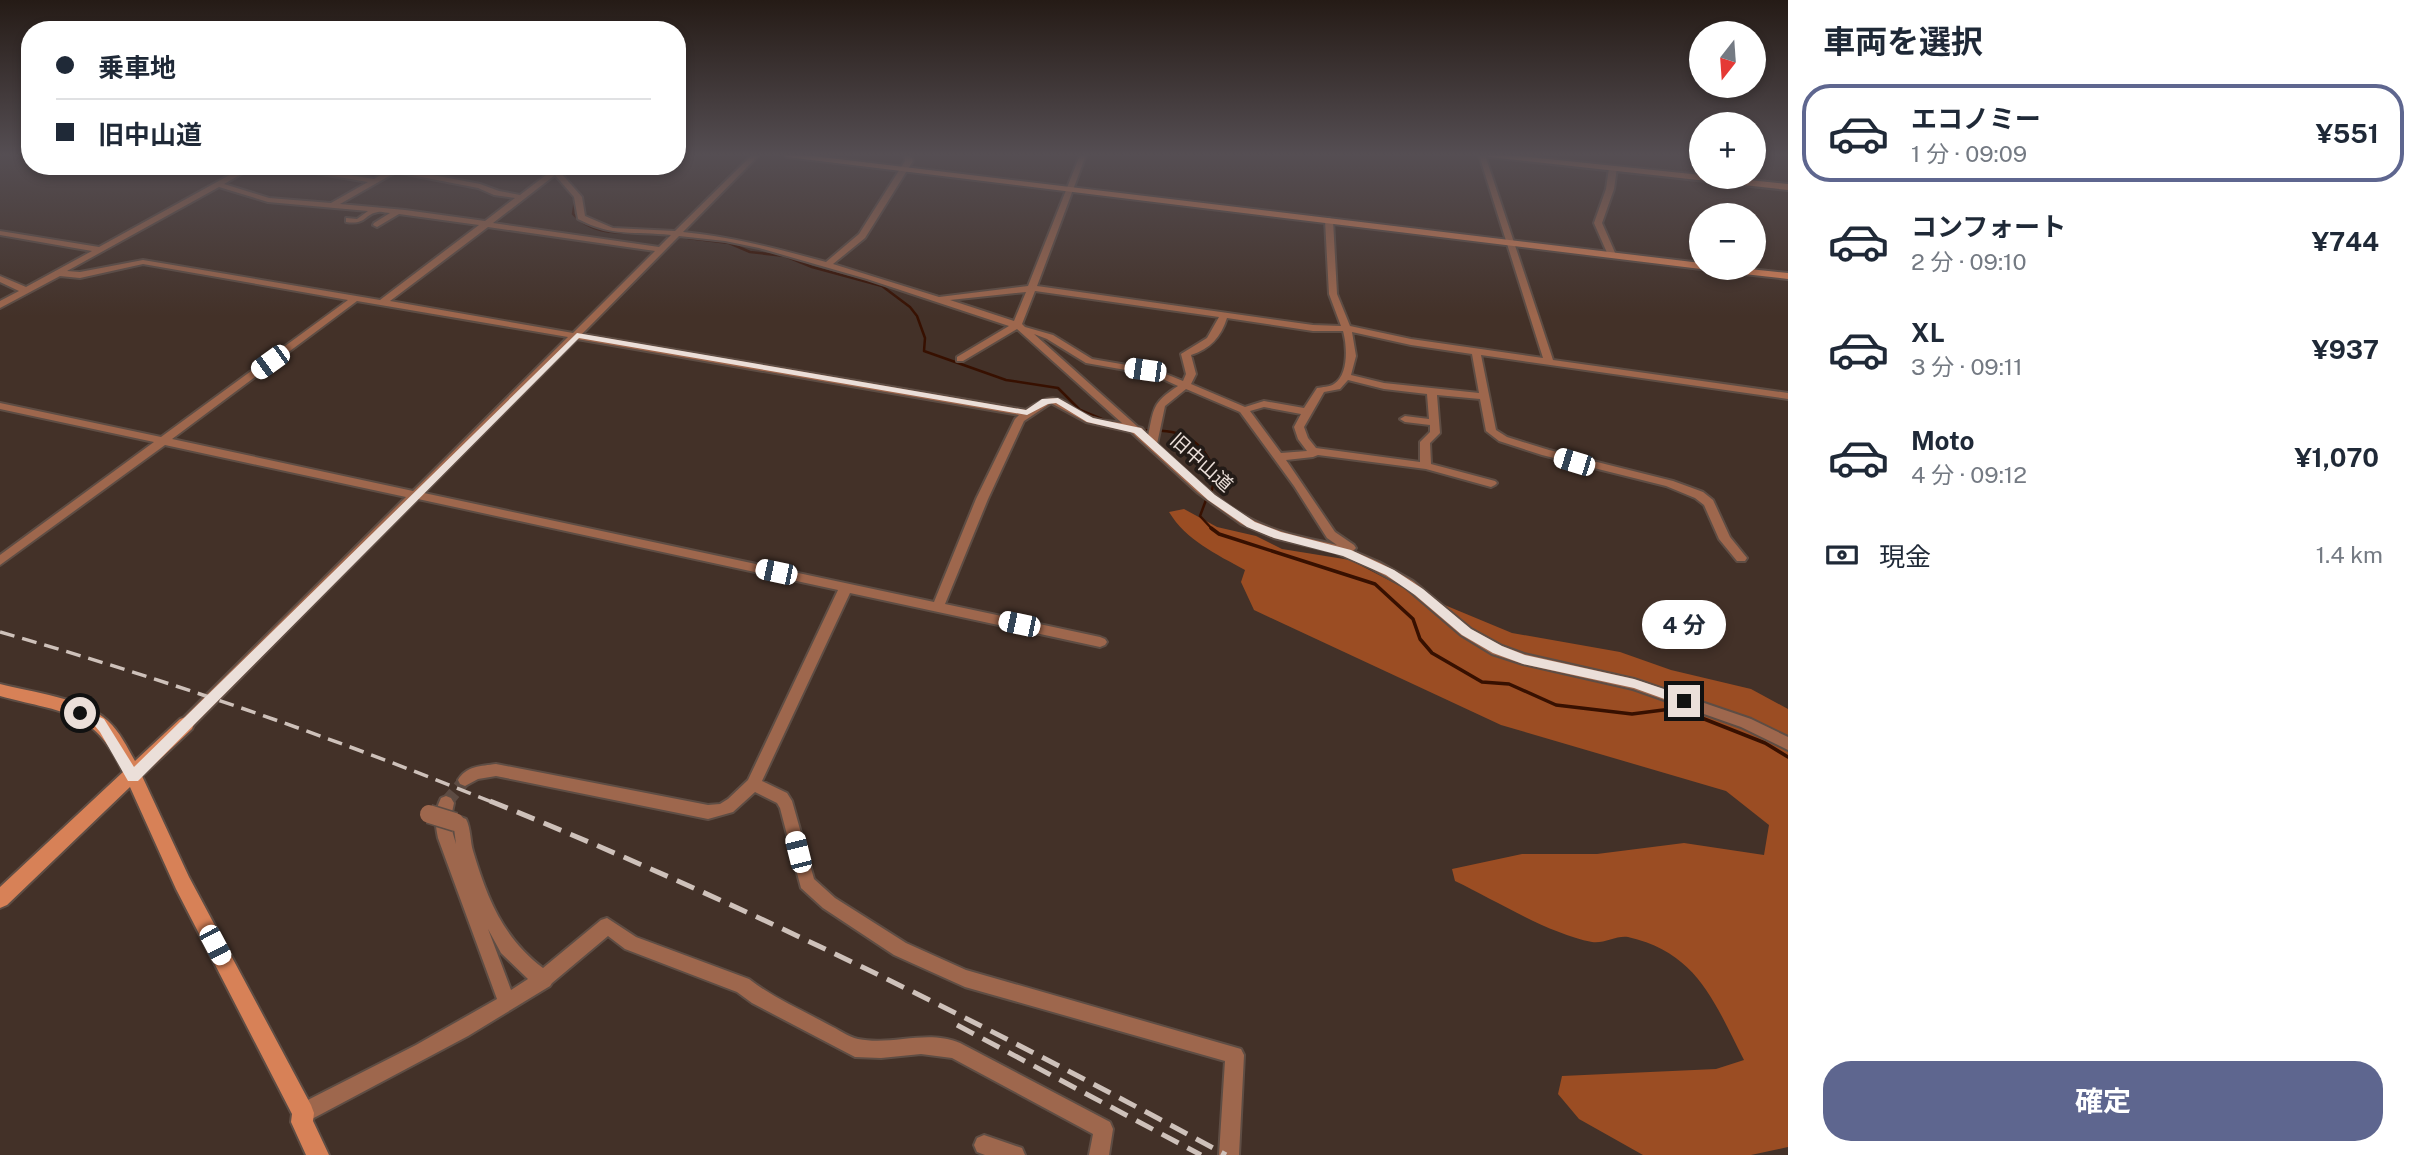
<!DOCTYPE html>
<html lang="ja">
<meta charset="utf-8">
<style>
body{margin:0;font-family:"Public Sans","Noto Sans JP",sans-serif;background:#f6f6f7;color:#1f2937;height:100vh;display:flex;flex-direction:column;font-size:26px;white-space:nowrap}
*{box-sizing:border-box;margin:0}
p{font-size:23px;color:#747a83}
.icon{flex:none;width:38px;height:38px;fill:none;stroke:currentColor;stroke-width:2;stroke-linecap:round;stroke-linejoin:round}
.map{position:relative;flex:1;overflow:hidden}
.panel{display:flex;flex-direction:column;background:#fff;width:630px}
.panel>*{flex:none}
.hud{position:absolute;left:21px;top:21px;width:665px;height:154px;border-radius:28px;box-shadow:0 4px 10px #0003;display:grid;align-content:center;height:154px;padding:0 35px;background:#fff}
.needle{width:46px;rotate:197deg}
.buttons{position:absolute;left:1689px;top:21px;display:grid;gap:14px}
.buttons a{display:grid;place-items:center;width:77px;height:77px;border-radius:50%;background:#fff;box-shadow:0 4px 10px #0003;font-size:35px}
.end{position:absolute;width:32px;height:32px;margin:-16px;border:9px solid #ebdfd9;background:#111;box-shadow:0 0 0 4px #111}
.from{border-radius:50%}
.bubble{position:absolute;height:49px;border-radius:24px;background:#fff;box-shadow:0 4px 10px #0003;font-size:23px;font-weight:700;line-height:49px;text-align:center}
.car{position:absolute;width:21px;height:42px;margin:-21px -10px;border-radius:9px;box-shadow:0 0 5px 2px #0007;background:linear-gradient(#fff 24%,#345 0 40%,#fff 0 76%,#345 0 86%,#fff 0)}
.hud b{display:flex;align-items:center;gap:24px;height:66px;font-size:26px}
.hud b+b{border-top:2px solid #e0e1e3}
.hud i{width:18px;height:18px;background:#1f2937}
ul{padding:0;list-style:none}
li{display:flex;align-items:center;gap:21px;height:98px;margin:0 14px 10px;padding:0 21px;border:4px solid transparent;border-radius:28px}
li div{flex:1}
li b{display:block;font-size:26px}
li em{font-style:normal;font-weight:700}
li.active{border-color:#5e668f}
li>.icon{width:63px;height:63px;stroke-width:1.5}
h2{padding:0 35px;font-size:32px;line-height:84px}
.pay{display:flex;align-items:center;gap:18px;height:77px;padding:0 35px;font-size:26px}
.pay p{margin-inline-start:auto}
.cta{display:flex;gap:14px;margin-top:auto;padding:14px 35px}
.cta a{flex:1;height:80px;border-radius:28px;background:#5e668f;color:#fff;font-size:28px;font-weight:700;line-height:80px;text-align:center}
main{display:flex;flex:1;min-height:0}
.map>svg:first-child{display:block}
.forest{fill:#9b4d23}
.lines{fill:none;stroke-linecap:round;stroke-linejoin:round}
.stream-far1{stroke:#371000;stroke-width:2.5}
.stream{stroke:#371000;stroke-width:3.5}
.street-tunnel{stroke:#5c4b43;stroke-width:13;stroke-dasharray:13 7;stroke-linecap:butt}
.street-casing{stroke:#5e4d44;stroke-width:4}
.secondary-casing{stroke:#5e4d44;stroke-width:4}
.street{fill:#9e674d;fill-rule:evenodd}
.secondary{fill:#d78157;fill-rule:evenodd}
.rail-far1{stroke:#cec1ba;stroke-width:3.5;stroke-dasharray:15 8;stroke-linecap:butt}
.rail{stroke:#cec1ba;stroke-width:5;stroke-dasharray:19 10;stroke-linecap:butt}
.street-bridge-casing{stroke:#5e4d44;stroke-width:21;stroke-linecap:butt}
.street-bridge{stroke:#9e674d;stroke-width:18}
.route{fill:#ebdfd9}
.labels{text-anchor:middle;stroke-width:7;stroke-linejoin:round;paint-order:stroke}
.street-label{font-size:19px;fill:#ebdfd9;stroke:#231b17}
</style>
<main>
<div class="map">
<svg width="1788" height="1155" viewBox="0 0 1788 1155">
<rect width="100%" height="100%" fill="#433128"/>
<!-- forest -->
<path class="forest" d="M1184,509L1217,527L1256,536L1282,549L1350,560L1406,589L1512,633L1620,652L1671,670L1751,689L1788,709V1147L1751,1155H1643L1579,1119L1558,1094L1562,1076L1716,1069L1744,1060C1714,1002 1698,953 1628,937C1617,935 1604,944 1592,942C1547,933 1497,901 1455,881L1452,869L1522,854H1597L1684,843L1764,855L1769,825L1726,791L1501,725L1254,610L1241,582L1245,570C1216,554 1186,540 1169,512Z"/>
<g class="lines">
<!-- stream-far1 -->
<g class="stream-far1">
<polyline points="539,166 550,173"/>
<path d="M565,186L575,200L573,214C589,232 612,233 634,233"/>
<polyline points="688,238 729,243 750,252 785,256 812,267 882,286 910,307 917,316 925,338 924,351 1006,380 1058,388 1080,410 1109,422"/>
<path d="M1142,430C1153,431 1165,430 1176,433C1203,441 1220,466 1211,493"/>
<polyline points="1206,500 1200,516 1213,530"/>
</g>
<!-- stream -->
<polyline class="stream" points="1211,528 1219,534 1375,584 1413,619 1420,639 1432,653 1482,682 1509,684 1556,705 1632,714 1671,709 1684,711 1765,743 1788,757"/>
<!-- street-tunnel -->
<polyline class="street-tunnel" points="446,803 465,780"/>
<defs>
<g id="street">
<path d="M752,155H759L683,232C733,237 778,249 826,262L859,234L905,161L904,155H910L913,161L865,238L833,264L939,297L1028,286L1080,155H1086L1037,286L1313,325L1341,326L1329,294L1325,220L1329,218L1333,220L1337,294L1350,326L1411,339L1543,358L1479,155H1485L1553,360L1788,393V399L1481,355L1496,430L1507,437L1549,450L1673,481L1703,492L1713,500L1730,537L1747,558L1745,561H1737L1719,539L1704,505L1695,498L1666,486L1542,455L1499,441L1486,431L1480,399L1437,395L1440,433L1430,443L1431,464L1495,481L1497,483L1495,485L1491,487L1426,469L1318,455L1313,457L1286,460L1335,532L1354,545L1356,548L1353,551L1379,562L1413,581L1471,629L1502,646L1524,654L1634,679L1751,719L1788,737V750L1741,727L1633,689L1523,664L1492,654L1461,635L1405,587L1371,568L1334,552L1274,538L1241,524L1198,493L1131,432L1086,422L1051,403L1024,421L988,499L945,604L1100,637L1105,639L1107,642L1105,645L1100,647L850,593L762,781L787,793L792,801L814,879L835,898L906,943L966,970L1241,1049L1244,1055L1239,1155H1219L1225,1061L965,987L894,955L823,908L801,888L780,808L777,803L755,792L733,812L708,819L496,776L478,779L465,786L460,784L458,780C466,766 481,766 496,764L708,805L720,804L728,799L748,780L838,590L418,499L191,728L186,730L181,728L179,724L181,720L406,497L165,445L0,565V555L154,442L0,409V403L161,437L348,300L143,264L80,278L60,276L0,308V301L19,291L0,282V276L26,287L92,251L0,235V231L99,247L246,166H255L224,184L269,198L331,203L368,182L274,166H293L374,179L396,166H403L401,169L480,184L499,191L520,195L550,172L541,166H550L555,169L562,166L564,168L560,172L582,197L585,216L613,228L675,231ZM396,172L478,188L494,195L515,198L485,221L405,210L340,204ZM555,175L574,197L578,219C612,237 634,231 671,235L659,247L493,223ZM219,187L268,202L368,211L357,219L346,218V222C367,225 364,214 378,212C382,211 386,213 390,213L374,223L373,225L377,227L399,214L479,225L380,300L143,260L80,272L67,271ZM488,227L655,251L573,333L390,301ZM679,236L725,241L759,248L867,279L1009,326L957,357V361H963L1017,329L1122,423C1112,422 1102,421 1093,418C1061,406 1062,385 1026,410L582,334ZM1035,291L1219,317L1207,338L1181,354L1186,374L1183,381L1156,370L1092,359L1053,335L1025,327L1022,324ZM1026,292L1014,321L950,300ZM357,301L568,337L413,491L172,439ZM1227,318L1313,331H1343C1347,345 1349,375 1334,384C1330,387 1322,387 1317,388L1304,408L1264,401L1245,407L1191,384L1196,374L1191,355C1210,349 1221,337 1227,318ZM1352,332L1411,345L1472,354L1479,393L1384,383L1351,375L1356,356ZM1034,334L1047,339L1086,363L1154,375L1178,386C1152,403 1154,408 1148,436L1142,428L1138,427ZM577,339L1019,415L1015,419L976,499L934,602L424,493ZM1348,380L1384,389L1427,394L1429,419L1405,416L1400,419L1405,422L1430,425V432L1420,442V462L1316,448L1308,438L1304,427L1324,392L1340,389ZM1186,389L1240,412L1294,486L1327,538L1337,545C1308,538 1276,533 1249,518C1215,500 1186,470 1157,444L1165,406ZM1264,407L1301,414L1294,427L1298,439L1307,451L1281,453L1250,411Z"/>
<polygon points="1613,166 1617,168 1614,189 1602,223 1616,255 1612,257 1608,255 1594,223 1606,189 1609,168"/>
<path d="M446,796L451,798L454,803L451,817L455,815L466,819C471,829 470,841 473,851C487,898 503,938 543,968L601,920L607,918L636,937L749,979C773,998 802,1010 829,1025C838,1029 848,1037 858,1039C892,1046 927,1029 960,1043L1110,1122L1113,1129L1109,1155H1089L1093,1134L952,1058L921,1054L881,1058L855,1057L752,1003L737,992L625,949L608,936L552,983L550,986L468,1036L310,1120L303,1122L296,1120L294,1113L296,1106L416,1045L497,999L438,838C435,824 434,812 441,798ZM451,827L454,828L456,844ZM488,929L501,953L528,979L511,990Z"/>
<polygon points="984,1135 1022,1148 1025,1155 985,1155 977,1152 974,1145 977,1138"/>
</g>
<g id="secondary">
<polygon points="783,155 805,155 1701,263 1701,268 1705,268 1701,269 787,157"/>
<polygon points="1485,155 1509,155 1788,184 1788,190 1489,157"/>
<polygon points="1712,268 1740,268 1788,273 1788,279 1717,271"/>
<path d="M0,684C31,692 84,698 108,721C120,732 127,747 135,761L180,719L186,717L192,719L194,724L192,729L142,776L189,877L311,1105L314,1113L313,1121L329,1155H306L291,1122L292,1114L176,889L130,787L7,905L0,908V887L123,772C94,708 61,713 0,696Z"/>
</g>
</defs>
<!-- street casing -->
<use href="#street" class="street-casing"/>
<!-- secondary casing -->
<use href="#secondary" class="secondary-casing"/>
<!-- street -->
<use href="#street" class="street"/>
<!-- secondary -->
<use href="#secondary" class="secondary"/>
<!-- rail-far1 -->
<path class="rail-far1" d="M0,632C168,680 332,737 494,803"/>
<!-- rail -->
<g class="rail">
<path d="M490,801C743,903 987,1025 1226,1155"/>
<polyline points="957,1025 1201,1155"/>
</g>
<defs>
<polyline id="street-bridge" points="429,814 455,822"/>
</defs>
<!-- street-bridge casing -->
<use href="#street-bridge" class="street-bridge-casing"/>
<!-- street-bridge -->
<use href="#street-bridge" class="street-bridge"/>
</g>
<!-- sky -->
<linearGradient id="sky" x2="0" y2="1"><stop stop-color="#251b16"/><stop offset="0.49" stop-color="#554e53"/><stop offset="1" stop-color="#554e53" stop-opacity="0"/></linearGradient>
<rect width="1788" height="316" fill="url(#sky)"/>
<!-- route -->
<polygon class="route" points="577,333 1026,410 1042,399 1058,398 1093,418 1141,428 1215,495 1255,522 1281,532 1351,550 1394,570 1423,589 1471,629 1502,646 1525,655 1634,679 1688,697 1690,701 1684,706 1634,688 1523,664 1493,653 1462,635 1415,595 1386,575 1343,556 1274,538 1247,527 1208,500 1134,433 1087,422 1056,403 1048,404 1027,415 579,338 138,781 128,781 100,732 95,726 76,717 76,710 80,708 104,719 134,767"/>
<g class="labels">
<!-- street labels -->
<g class="street-label">
<text transform="translate(1202 462) rotate(42)" y="7">旧中山道</text>
</g>
</g>
</svg>
<div class="buttons">
<a><svg class="needle" viewBox="-14 -14 28 28"><path d="M0-13l5 13h-10z" fill="#e53935"/><path d="M0 13l5-13h-10z" fill="#747a83"/></svg></a>
<a>+</a>
<a>−</a>
</div>
<i class="end from" style="left:80px;top:713px"></i>
<i class="end" style="left:1684px;top:701px"></i>
<div class="bubble" style="left:1642px;top:600px;width:84px">4 分</div>
<i class="car" style="left:270px;top:362px;rotate:234deg"></i>
<i class="car" style="left:1145px;top:370px;rotate:278deg"></i>
<i class="car" style="left:1574px;top:462px;rotate:287deg"></i>
<i class="car" style="left:776px;top:572px;rotate:282deg"></i>
<i class="car" style="left:1019px;top:624px;rotate:282deg"></i>
<i class="car" style="left:798px;top:852px;rotate:346deg"></i>
<i class="car" style="left:215px;top:945px;rotate:152deg"></i>
<div class="hud">
<b><i class="from"></i>乗車地</b>
<b><i></i>旧中山道</b>
</div>
</div>
<section class="panel">
<h2>車両を選択</h2>
<ul>
<li class="active"><svg class="icon" aria-label="car" viewBox="0 0 24 24"><path d="M5 17H2v-5l4-1 3-4h7l3 4 3 1v5h-3M9 17h6M6 11h13"/><circle cx="7" cy="17" r="2"/><circle cx="17" cy="17" r="2"/></svg><div><b>エコノミー</b><p>1 分 · 09:09</p></div><em>¥551</em></li>
<li><svg class="icon" aria-label="car" viewBox="0 0 24 24"><path d="M5 17H2v-5l4-1 3-4h7l3 4 3 1v5h-3M9 17h6M6 11h13"/><circle cx="7" cy="17" r="2"/><circle cx="17" cy="17" r="2"/></svg><div><b>コンフォート</b><p>2 分 · 09:10</p></div><em>¥744</em></li>
<li><svg class="icon" aria-label="car" viewBox="0 0 24 24"><path d="M5 17H2v-5l4-1 3-4h7l3 4 3 1v5h-3M9 17h6M6 11h13"/><circle cx="7" cy="17" r="2"/><circle cx="17" cy="17" r="2"/></svg><div><b>XL</b><p>3 分 · 09:11</p></div><em>¥937</em></li>
<li><svg class="icon" aria-label="car" viewBox="0 0 24 24"><path d="M5 17H2v-5l4-1 3-4h7l3 4 3 1v5h-3M9 17h6M6 11h13"/><circle cx="7" cy="17" r="2"/><circle cx="17" cy="17" r="2"/></svg><div><b>Moto</b><p>4 分 · 09:12</p></div><em>¥1,070</em></li>
</ul>
<div class="pay"><svg class="icon" aria-label="cash" viewBox="0 0 24 24"><path d="M3 7h18v10H3z"/><circle cx="12" cy="12" r="2"/></svg>現金<p>1.4 km</p></div>
<div class="cta"><a>確定</a></div>
</section>
</main>
